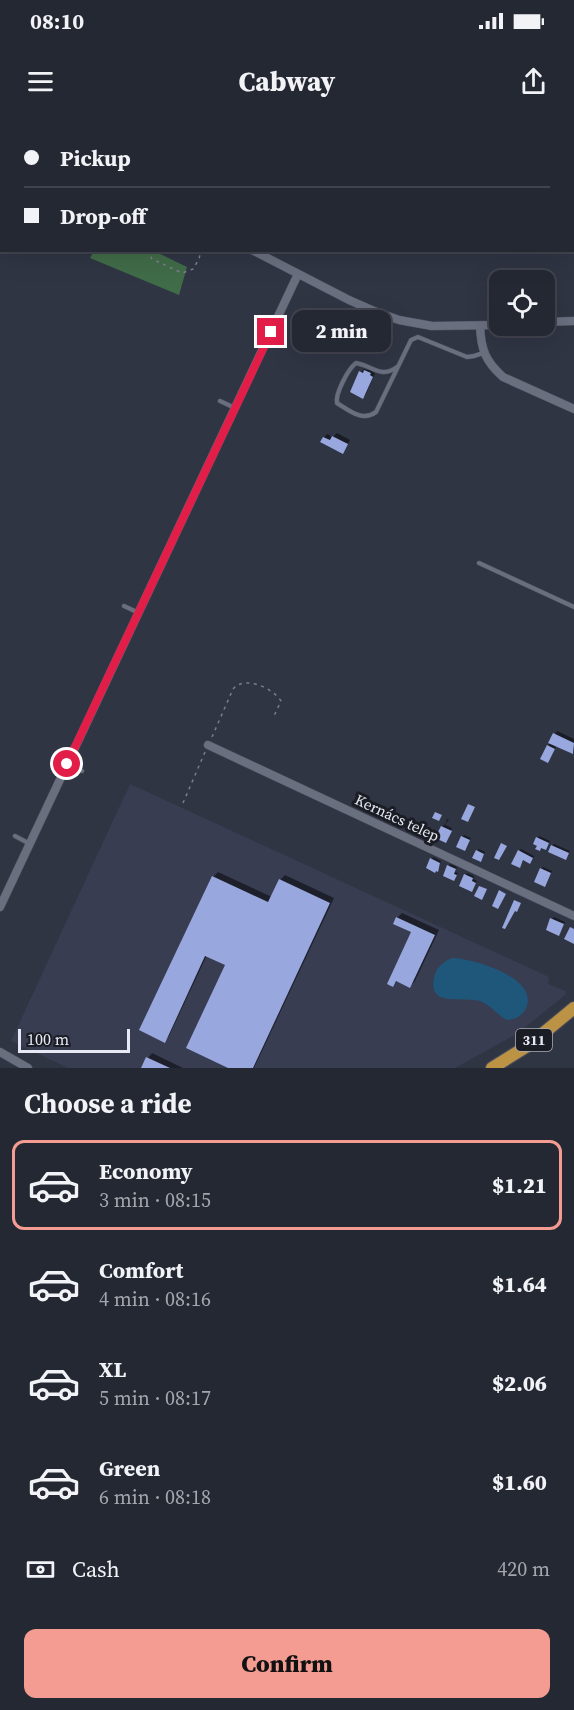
<!DOCTYPE html>
<meta charset="utf-8">
<style>
body{margin:0;font-family:"Source Serif 4",serif;background:#2c303b;color:#f1f3f6;height:100vh;display:flex;flex-direction:column;font-size:22px;white-space:nowrap}
*{box-sizing:border-box;margin:0}
p{font-size:20px;color:#a3a6ac}
.icon{flex:none;width:33px;height:33px;fill:none;stroke:currentColor;stroke-width:2;stroke-linecap:round;stroke-linejoin:round}
.map{position:relative;height:948px;overflow:hidden}
.side{display:flex;flex-direction:column;background:#242833;flex:1}
.side>*{flex:none}
.guide{position:absolute;left:0px;top:0px;width:574px;height:132px;box-shadow:0 6px 24px #0002,0 0 0 2px #41444e;display:grid;align-content:center;height:132px;padding:0 24px;background:#242833}
.buttons{position:absolute;left:489px;top:150px;display:grid;gap:12px}
.buttons a{display:grid;place-items:center;width:66px;height:66px;border-radius:12px;background:#242833;box-shadow:0 6px 24px #0002,0 0 0 2px #41444e;font-size:30px}
.scale{position:absolute;left:18px;bottom:15px;width:112px;box-sizing:border-box;padding-left:6px;border:3px solid #e7eaf4;border-top:0;font-size:16px;line-height:21px;white-space:nowrap;color:#e7eaf4;-webkit-text-stroke:4px #1b1d24;paint-order:stroke}
.end{position:absolute;width:27px;height:27px;margin:-14px;border:8px solid #e11d48;background:#fff;box-shadow:0 0 0 3px #fff}
.from{border-radius:50%}
.bubble{position:absolute;height:42px;border-radius:12px;background:#242833;box-shadow:0 6px 24px #0002,0 0 0 2px #41444e;font-size:20px;font-weight:800;line-height:42px;text-align:center}
.guide b{display:flex;align-items:center;gap:21px;height:57px;font-size:22px}
.guide b+b{border-top:2px solid #41444e}
.guide i{width:15px;height:15px;background:#f1f3f6}
ul{padding:0;list-style:none}
li{display:flex;align-items:center;gap:18px;height:90px;margin:0 12px 9px;padding:0 12px;border:3px solid transparent;border-radius:12px}
li div{flex:1}
li b{display:block;font-size:22px}
li em{font-style:normal;font-weight:800}
li.active{border-color:#f59c92}
li>.icon{width:54px;height:54px;stroke-width:1.5}
h2{padding:0 24px;font-size:27px;line-height:72px}
.pay{display:flex;align-items:center;gap:15px;height:66px;padding:0 24px;font-size:22px}
.pay p{margin-inline-start:auto}
.button{display:flex;gap:12px;margin-top:auto;padding:12px 24px}
.button a{flex:1;height:69px;border-radius:12px;background:#f59c92;color:#111;font-size:24px;font-weight:800;line-height:69px;text-align:center}
.status{display:flex;justify-content:space-between;align-items:center;height:42px;padding:0 30px;background:#242833;direction:ltr}
.status svg{height:16px;fill:currentColor}
header{display:flex;justify-content:space-between;align-items:center;height:78px;padding:0 24px;background:#242833;font-size:27px;font-weight:800}
.map>svg:first-child{display:block}
.built{fill:#383d52}
.green{fill:#416c48}
.water{fill:#1e5779}
.shadow{fill:#0007}
.building{fill:#98a7de}
.lines{fill:none;stroke-linecap:round;stroke-linejoin:round}
.lane-casing{stroke:#4e525f;stroke-width:5}
.street-casing{stroke:#4e525f;stroke-width:9}
.primary-casing{stroke:#4e525f;stroke-width:14}
.path{stroke:#7a7f8c;stroke-width:1.5;stroke-dasharray:3 4.5;stroke-linecap:butt}
.lane{stroke:#6a6f80;stroke-width:4}
.street{stroke:#6a6f80;stroke-width:8}
.primary{stroke:#bc9245;stroke-width:12}
.route{stroke:#e11d48;stroke-width:8}
.labels{text-anchor:middle;stroke-width:6;stroke-linejoin:round;paint-order:stroke}
.shield{fill:#1b1d24;stroke:#aaacb6;stroke-width:1.5}
.shield-label{font-size:14px;font-weight:bold;fill:#e7eaf4}
.street-label{font-size:15px;fill:#e7eaf4;stroke:#1b1d24}
</style>
<div class="status"><b>08:10</b><svg viewBox="0 0 49 12"><path d="M0 12V9h3v3zM5 12V6h3v6zM10 12V3h3v9zM15 12V0h3v12zM26 1h20v11H26zM47 4h2v5h-2z"/></svg></div>
<header><svg class="icon" aria-label="menu" viewBox="0 0 24 24"><path d="M4 6h16M4 12h16M4 18h16"/></svg>Cabway<svg class="icon" aria-label="share" viewBox="0 0 24 24"><path d="M12 15V3M7 8l5-5 5 5M5 13v7h14v-7"/></svg></header>
<div class="map">
<svg width="574" height="948" viewBox="0 0 574 948">
<rect width="100%" height="100%" fill="#303544"/>
<!-- built -->
<polygon class="built" points="130,664 549,857 548,864 566,871 565,875 518,913 455,948 68,948 11,921"/>
<!-- green -->
<polygon class="green" points="94,131 154,131 187,147 179,175 90,138"/>
<!-- water -->
<path class="water" d="M452,838C472,838 540,858 526,888C523,896 514,900 507,900C497,895 491,885 480,881C465,876 427,888 434,858C436,847 443,842 452,838Z"/>
<!-- shadow -->
<g class="shadow">
<polygon points="369,248 373,250 372,252 375,253 366,274 363,277 361,252 364,249 367,250"/>
<polygon points="337,313 350,320 343,332 324,318 327,314 333,317"/>
<polygon points="557,611 574,619 574,631 573,633 557,625 550,639 548,626"/>
<polygon points="447,699 449,699 445,705 452,708 447,719 442,707 446,703"/>
<polygon points="464,715 471,718 466,728 458,727"/>
<polygon points="539,716 550,721 547,727 538,718"/>
<polygon points="554,724 570,731 566,738 552,726"/>
<polygon points="479,729 485,732 482,738 477,731"/>
<polygon points="521,729 534,736 532,740 524,739 521,745 519,731"/>
<polygon points="433,737 441,741 438,750 432,739"/>
<polygon points="450,744 457,747 455,752 458,753 455,758 449,746"/>
<polygon points="543,747 552,751 546,763 541,749"/>
<polygon points="218,752 272,777 280,760 285,755 334,778 254,948 232,948 227,845 207,835 169,916 164,921 141,910 213,757"/>
<polygon points="467,753 474,756 473,759 477,761 473,768 466,755"/>
<polygon points="402,793 439,810 415,861 410,866 398,860 393,865 413,812 397,798"/>
<polygon points="554,797 565,802 559,814 552,799"/>
<polygon points="152,933 183,948 143,948 148,938"/>
</g>
<!-- building -->
<g class="building">
<polygon points="364,250 371,253 370,255 373,257 363,279 350,272 359,251 363,253"/>
<polygon points="332,316 348,324 343,334 320,322 323,317 330,320"/>
<polygon points="553,613 574,623 573,634 548,623"/>
<polygon points="547,625 555,629 548,643 540,639"/>
<polygon points="468,684 475,687 468,702 461,699"/>
<polygon points="435,692 442,695 439,701 432,698"/>
<polygon points="441,706 452,711 446,723 435,718"/>
<polygon points="461,716 470,720 465,731 456,727"/>
<polygon points="536,717 549,723 546,730 541,728 540,731 535,729 537,726 533,724"/>
<polygon points="501,723 507,726 499,740 494,738"/>
<polygon points="551,725 569,733 566,740 548,732"/>
<polygon points="476,730 484,734 481,742 472,738"/>
<polygon points="518,730 533,738 530,744 523,740 520,748 511,744"/>
<polygon points="430,738 440,743 438,752 436,751 435,753 426,748"/>
<polygon points="447,745 456,749 454,754 457,755 454,761 443,756"/>
<polygon points="540,748 551,753 545,767 534,762"/>
<polygon points="464,754 473,758 472,761 476,763 472,772 459,766"/>
<polygon points="212,756 268,782 279,759 330,783 253,948 228,948 186,928 225,845 205,836 165,923 139,910"/>
<polygon points="479,766 487,769 482,780 474,776"/>
<polygon points="499,770 506,774 498,789 492,786"/>
<polygon points="514,780 521,783 517,792 515,791 505,809 502,808"/>
<polygon points="396,797 435,815 410,868 396,861 393,867 387,864 411,812 393,804"/>
<polygon points="550,798 564,804 559,816 546,810"/>
<polygon points="570,807 574,809 574,824 564,819"/>
<polygon points="146,937 170,948 141,948"/>
</g>
<g class="lines">
<defs>
<g id="lane">
<path d="M397,247C381,259 373,246 356,243C348,249 335,274 337,283C350,291 362,302 376,292L411,220L418,217L467,237L474,236L483,233"/>
<polyline points="220,281 235,288"/>
<polyline points="479,443 574,487"/>
<polyline points="124,486 139,493"/>
<polyline points="67,644 82,651"/>
<polyline points="15,716 30,724"/>
</g>
<g id="street">
<polyline points="0,3 2,4"/>
<polyline points="252,130 349,180 374,191 399,200 432,206 500,205"/>
<polyline points="544,202 574,201"/>
<path d="M480,206C481,229 485,241 503,257L574,289"/>
<polyline points="208,625 574,796"/>
<polyline points="0,787 298,154"/>
<polyline points="0,932 28,948"/>
</g>
<polyline id="primary" points="492,948 529,925 574,888"/>
</defs>
<!-- lane casing -->
<use href="#lane" class="lane-casing"/>
<!-- street casing -->
<use href="#street" class="street-casing"/>
<!-- primary casing -->
<use href="#primary" class="primary-casing"/>
<!-- path -->
<g class="path">
<polyline points="41,2 42,0"/>
<polyline points="0,79 2,76"/>
<polyline points="147,130 152,139 182,153 193,149 199,139 201,130"/>
<path d="M212,617L233,569C244,555 273,568 281,581L273,598"/>
<polyline points="183,683 205,632"/>
</g>
<!-- lane -->
<use href="#lane" class="lane"/>
<!-- street -->
<use href="#street" class="street"/>
<!-- primary -->
<use href="#primary" class="primary"/>
</g>
<g class="lines">
<!-- route -->
<polyline class="route" points="67,644 271,212"/>
</g>
<g class="labels">
<!-- shield labels -->
<rect class="shield" x="516" y="909" width="36" height="22" rx="4.5"/>
<g class="shield-label">
<text x="534" y="925">311</text>
</g>
<!-- street labels -->
<g class="street-label">
<text transform="translate(397 698) rotate(25)" y="5">Kernács telep</text>
</g>
</g>
</svg>
<div class="buttons">
<a><svg class="icon" aria-label="locate" viewBox="0 0 24 24"><circle cx="12" cy="12" r="6"/><path d="M12 2v4M12 18v4M2 12h4M18 12h4"/></svg></a>
</div>
<div class="scale">100 m</div>
<i class="end from" style="left:67px;top:644px"></i>
<i class="end" style="left:271px;top:212px"></i>
<div class="bubble" style="left:292px;top:190px;width:99px">2 min</div>
<div class="guide">
<b><i class="from"></i>Pickup</b>
<b><i></i>Drop-off</b>
</div>
</div>
<section class="side">
<h2>Choose a ride</h2>
<ul>
<li class="active"><svg class="icon" aria-label="car" viewBox="0 0 24 24"><path d="M5 17H2v-5l4-1 3-4h7l3 4 3 1v5h-3M9 17h6M6 11h13"/><circle cx="7" cy="17" r="2"/><circle cx="17" cy="17" r="2"/></svg><div><b>Economy</b><p>3 min · 08:15</p></div><em>$1.21</em></li>
<li><svg class="icon" aria-label="car" viewBox="0 0 24 24"><path d="M5 17H2v-5l4-1 3-4h7l3 4 3 1v5h-3M9 17h6M6 11h13"/><circle cx="7" cy="17" r="2"/><circle cx="17" cy="17" r="2"/></svg><div><b>Comfort</b><p>4 min · 08:16</p></div><em>$1.64</em></li>
<li><svg class="icon" aria-label="car" viewBox="0 0 24 24"><path d="M5 17H2v-5l4-1 3-4h7l3 4 3 1v5h-3M9 17h6M6 11h13"/><circle cx="7" cy="17" r="2"/><circle cx="17" cy="17" r="2"/></svg><div><b>XL</b><p>5 min · 08:17</p></div><em>$2.06</em></li>
<li><svg class="icon" aria-label="car" viewBox="0 0 24 24"><path d="M5 17H2v-5l4-1 3-4h7l3 4 3 1v5h-3M9 17h6M6 11h13"/><circle cx="7" cy="17" r="2"/><circle cx="17" cy="17" r="2"/></svg><div><b>Green</b><p>6 min · 08:18</p></div><em>$1.60</em></li>
</ul>
<div class="pay"><svg class="icon" aria-label="cash" viewBox="0 0 24 24"><path d="M3 7h18v10H3z"/><circle cx="12" cy="12" r="2"/></svg>Cash<p>420 m</p></div>
<div class="button"><a>Confirm</a></div>
</section>
